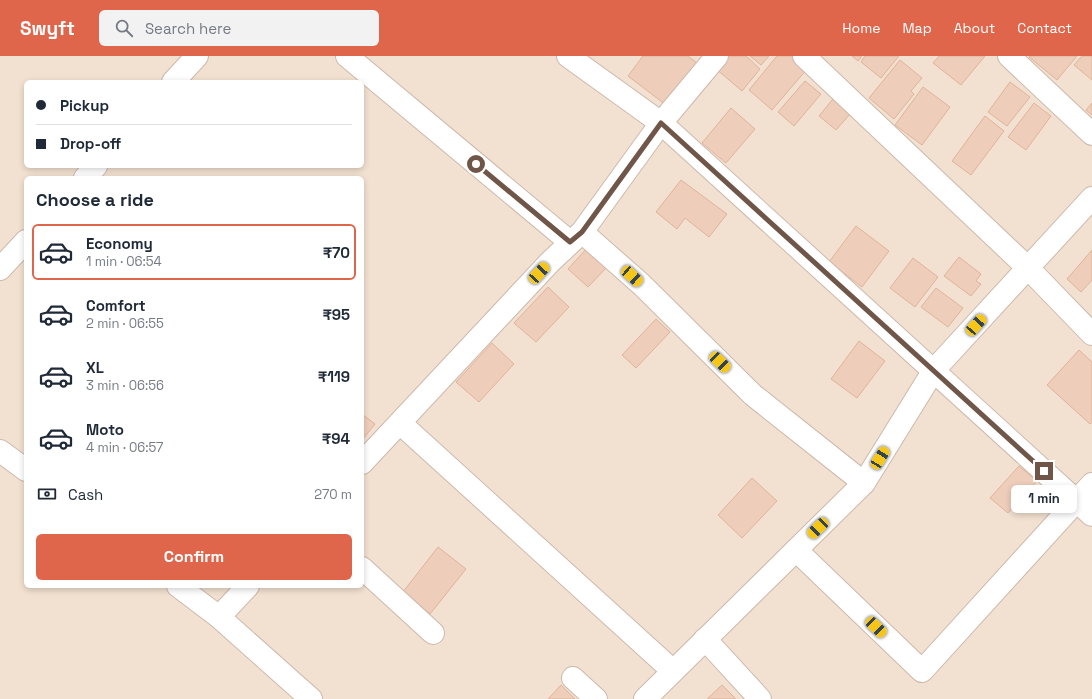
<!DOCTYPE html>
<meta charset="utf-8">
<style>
body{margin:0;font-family:"Space Grotesk",sans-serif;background:#f2f2f3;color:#1f2937;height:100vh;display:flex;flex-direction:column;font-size:15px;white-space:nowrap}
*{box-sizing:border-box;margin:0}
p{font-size:13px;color:#747a83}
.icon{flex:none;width:22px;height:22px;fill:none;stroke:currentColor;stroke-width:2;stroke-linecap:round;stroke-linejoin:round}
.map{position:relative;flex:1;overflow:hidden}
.panel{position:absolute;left:24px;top:120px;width:340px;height:412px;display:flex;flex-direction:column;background:#fff;border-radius:6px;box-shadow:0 2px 6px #0003}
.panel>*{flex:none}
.top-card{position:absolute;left:24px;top:24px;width:340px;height:88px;border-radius:6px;box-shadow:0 2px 6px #0003;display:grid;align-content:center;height:88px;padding:0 12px;background:#fff}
.end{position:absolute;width:18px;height:18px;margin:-9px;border:5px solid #705649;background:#fff;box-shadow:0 0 0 2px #fff}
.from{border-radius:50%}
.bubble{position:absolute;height:28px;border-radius:6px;background:#fff;box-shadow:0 2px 6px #0003;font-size:13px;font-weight:700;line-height:28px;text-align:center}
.car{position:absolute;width:12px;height:24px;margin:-12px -6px;border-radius:5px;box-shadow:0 0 3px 1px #0007;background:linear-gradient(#f5c518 24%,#345 0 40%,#f5c518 0 76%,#345 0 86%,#f5c518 0)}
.top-card b{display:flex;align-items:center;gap:14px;height:38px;font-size:15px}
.top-card b+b{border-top:1px solid #e0e1e3}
.top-card i{width:10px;height:10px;background:#1f2937}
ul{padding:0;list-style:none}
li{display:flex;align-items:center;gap:12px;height:56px;margin:0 8px 6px;padding:0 4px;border:2px solid transparent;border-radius:6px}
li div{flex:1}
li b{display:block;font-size:15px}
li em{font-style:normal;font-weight:700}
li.current{border-color:#df664b}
li>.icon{width:36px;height:36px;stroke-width:1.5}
h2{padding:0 12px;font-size:18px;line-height:48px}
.pay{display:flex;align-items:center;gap:10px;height:44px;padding:0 12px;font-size:15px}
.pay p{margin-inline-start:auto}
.action{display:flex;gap:8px;margin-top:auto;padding:8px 12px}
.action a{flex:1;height:46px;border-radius:6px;background:#df664b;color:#fff;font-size:16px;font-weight:700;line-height:46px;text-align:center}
header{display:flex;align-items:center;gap:24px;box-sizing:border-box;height:56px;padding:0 20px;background:#df664b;color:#fff}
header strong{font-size:19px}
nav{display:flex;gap:22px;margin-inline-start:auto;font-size:14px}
.search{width:280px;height:36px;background:#f2f2f3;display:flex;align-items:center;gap:10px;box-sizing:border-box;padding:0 14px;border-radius:6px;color:#747a83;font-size:15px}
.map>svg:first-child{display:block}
.residential{fill:#f2e1d0;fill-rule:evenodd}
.building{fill:#eecdba;stroke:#e0b39b}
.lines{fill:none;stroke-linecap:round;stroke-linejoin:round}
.minor-casing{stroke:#cdb9ab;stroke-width:24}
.minor{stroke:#fff;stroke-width:22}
.route{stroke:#705649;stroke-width:5}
</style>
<header>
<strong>Swyft</strong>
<div class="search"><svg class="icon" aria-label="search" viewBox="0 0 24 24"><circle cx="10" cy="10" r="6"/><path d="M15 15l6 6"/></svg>Search here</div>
<nav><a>Home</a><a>Map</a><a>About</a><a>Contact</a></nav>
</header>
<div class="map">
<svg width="1092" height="643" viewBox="0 0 1092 643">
<rect width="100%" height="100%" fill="#fbefe1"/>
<!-- residential -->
<path class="residential" d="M0,0H1092V643H0ZM26,26H362V110H26ZM26,122H362V530H26Z"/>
<!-- building -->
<g class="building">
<polygon points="643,0 688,0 697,7 666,49 628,20"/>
<polygon points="725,0 746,0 760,13 742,35 715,12"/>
<polygon points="750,0 769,0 761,9"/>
<polygon points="777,0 792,0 807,13 772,54 749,34"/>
<polygon points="852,0 862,0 858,5"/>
<polygon points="865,0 899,0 881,22 861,6"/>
<polygon points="939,0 985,0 961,29 933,7"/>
<polygon points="1030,0 1077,0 1057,24 1029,1"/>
<polygon points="1082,0 1092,0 1092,24 1074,9"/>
<polygon points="900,4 922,22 911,35 914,38 894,63 869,42"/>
<polygon points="805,25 821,38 794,70 778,56"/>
<polygon points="1010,26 1030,41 1007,70 988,56"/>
<polygon points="923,31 950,51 922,89 895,69"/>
<polygon points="833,43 850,58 836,74 819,60"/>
<polygon points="1034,47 1051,60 1026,94 1008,81"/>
<polygon points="1092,47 1092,59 1086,54"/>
<polygon points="731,52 755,73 726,107 702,87"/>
<polygon points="985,60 1004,75 971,119 952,105"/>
<polygon points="681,124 727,158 709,181 685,162 677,173 656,156"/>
<polygon points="856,170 889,195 862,231 829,206"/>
<polygon points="588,191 608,210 588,231 568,213"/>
<polygon points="1092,194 1092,224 1081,236 1067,223"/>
<polygon points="959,201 981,218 976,225 981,228 971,240 944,220"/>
<polygon points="913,202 938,221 915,251 890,232"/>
<polygon points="548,231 569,251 536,286 514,267"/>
<polygon points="936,232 963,252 948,271 921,251"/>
<polygon points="656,263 670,276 636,312 622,299"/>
<polygon points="859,285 885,305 857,342 831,323"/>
<polygon points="492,287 514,308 479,346 456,326"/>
<polygon points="1079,294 1092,306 1092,366 1090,368 1047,329"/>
<polygon points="362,358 375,368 363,383 362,382"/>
<polygon points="1019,410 1037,425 1008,457 990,442"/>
<polygon points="752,422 777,445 742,482 718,459"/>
<polygon points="438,491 466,513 430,558 403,536"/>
<polygon points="561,629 575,643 548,643"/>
<polygon points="722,629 736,643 707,643"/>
</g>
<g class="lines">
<defs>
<g id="minor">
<polyline points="347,0 570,186"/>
<polyline points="568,0 661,67 1092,459"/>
<polyline points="804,0 1028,212 1092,278"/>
<polyline points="1009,0 1092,78"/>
<polyline points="173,26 197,0"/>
<polyline points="85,122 96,110"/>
<polyline points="582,176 642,229 753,339 864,427"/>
<polyline points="0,213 26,185"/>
<polyline points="400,367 673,615"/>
<polyline points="0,395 26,414"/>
<polyline points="362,407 550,206 582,176 661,67 717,0"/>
<polyline points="796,494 922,615 1092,428"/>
<polyline points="362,512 433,577"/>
<polyline points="178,530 219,561 311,643"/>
<polyline points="219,561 248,530"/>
<polyline points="705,583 760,643"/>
<polyline points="573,622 596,643"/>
<polyline points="645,643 864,427 934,314 1092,142"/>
</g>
</defs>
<!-- minor casing -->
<use href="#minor" class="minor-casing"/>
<!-- minor -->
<use href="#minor" class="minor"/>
</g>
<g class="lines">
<!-- route -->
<polyline class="route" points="476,108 570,186 582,176 661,67 1044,415"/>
</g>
</svg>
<i class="end from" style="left:476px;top:108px"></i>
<i class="end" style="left:1044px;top:415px"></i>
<div class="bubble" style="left:1011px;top:429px;width:66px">1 min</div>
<i class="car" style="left:539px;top:217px;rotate:43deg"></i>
<i class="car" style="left:632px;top:220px;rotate:132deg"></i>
<i class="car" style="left:976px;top:269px;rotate:42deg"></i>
<i class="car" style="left:720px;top:306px;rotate:134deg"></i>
<i class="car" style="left:880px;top:402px;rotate:32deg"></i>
<i class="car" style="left:818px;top:472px;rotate:226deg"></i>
<i class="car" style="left:876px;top:571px;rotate:134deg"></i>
<div class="top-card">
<b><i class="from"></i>Pickup</b>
<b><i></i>Drop-off</b>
</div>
<section class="panel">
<h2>Choose a ride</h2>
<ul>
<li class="current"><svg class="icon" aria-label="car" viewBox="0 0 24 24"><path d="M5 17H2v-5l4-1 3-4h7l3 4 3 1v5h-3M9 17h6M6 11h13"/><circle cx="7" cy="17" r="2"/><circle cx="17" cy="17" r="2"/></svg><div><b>Economy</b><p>1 min · 06:54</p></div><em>₹70</em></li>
<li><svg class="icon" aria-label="car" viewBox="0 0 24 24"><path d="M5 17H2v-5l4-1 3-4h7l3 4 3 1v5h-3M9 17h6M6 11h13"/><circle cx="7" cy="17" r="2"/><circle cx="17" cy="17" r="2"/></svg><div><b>Comfort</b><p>2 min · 06:55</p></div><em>₹95</em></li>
<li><svg class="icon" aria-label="car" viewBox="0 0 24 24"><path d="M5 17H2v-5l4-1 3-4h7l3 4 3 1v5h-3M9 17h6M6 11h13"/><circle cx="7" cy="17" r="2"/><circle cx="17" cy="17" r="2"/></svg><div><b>XL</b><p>3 min · 06:56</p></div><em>₹119</em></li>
<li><svg class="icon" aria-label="car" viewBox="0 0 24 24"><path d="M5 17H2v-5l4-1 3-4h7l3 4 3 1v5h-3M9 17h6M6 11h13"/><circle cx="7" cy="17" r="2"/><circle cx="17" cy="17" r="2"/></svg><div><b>Moto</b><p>4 min · 06:57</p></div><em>₹94</em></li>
</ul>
<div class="pay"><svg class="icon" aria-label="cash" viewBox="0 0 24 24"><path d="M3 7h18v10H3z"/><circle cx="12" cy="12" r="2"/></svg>Cash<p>270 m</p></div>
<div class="action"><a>Confirm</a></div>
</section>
</div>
